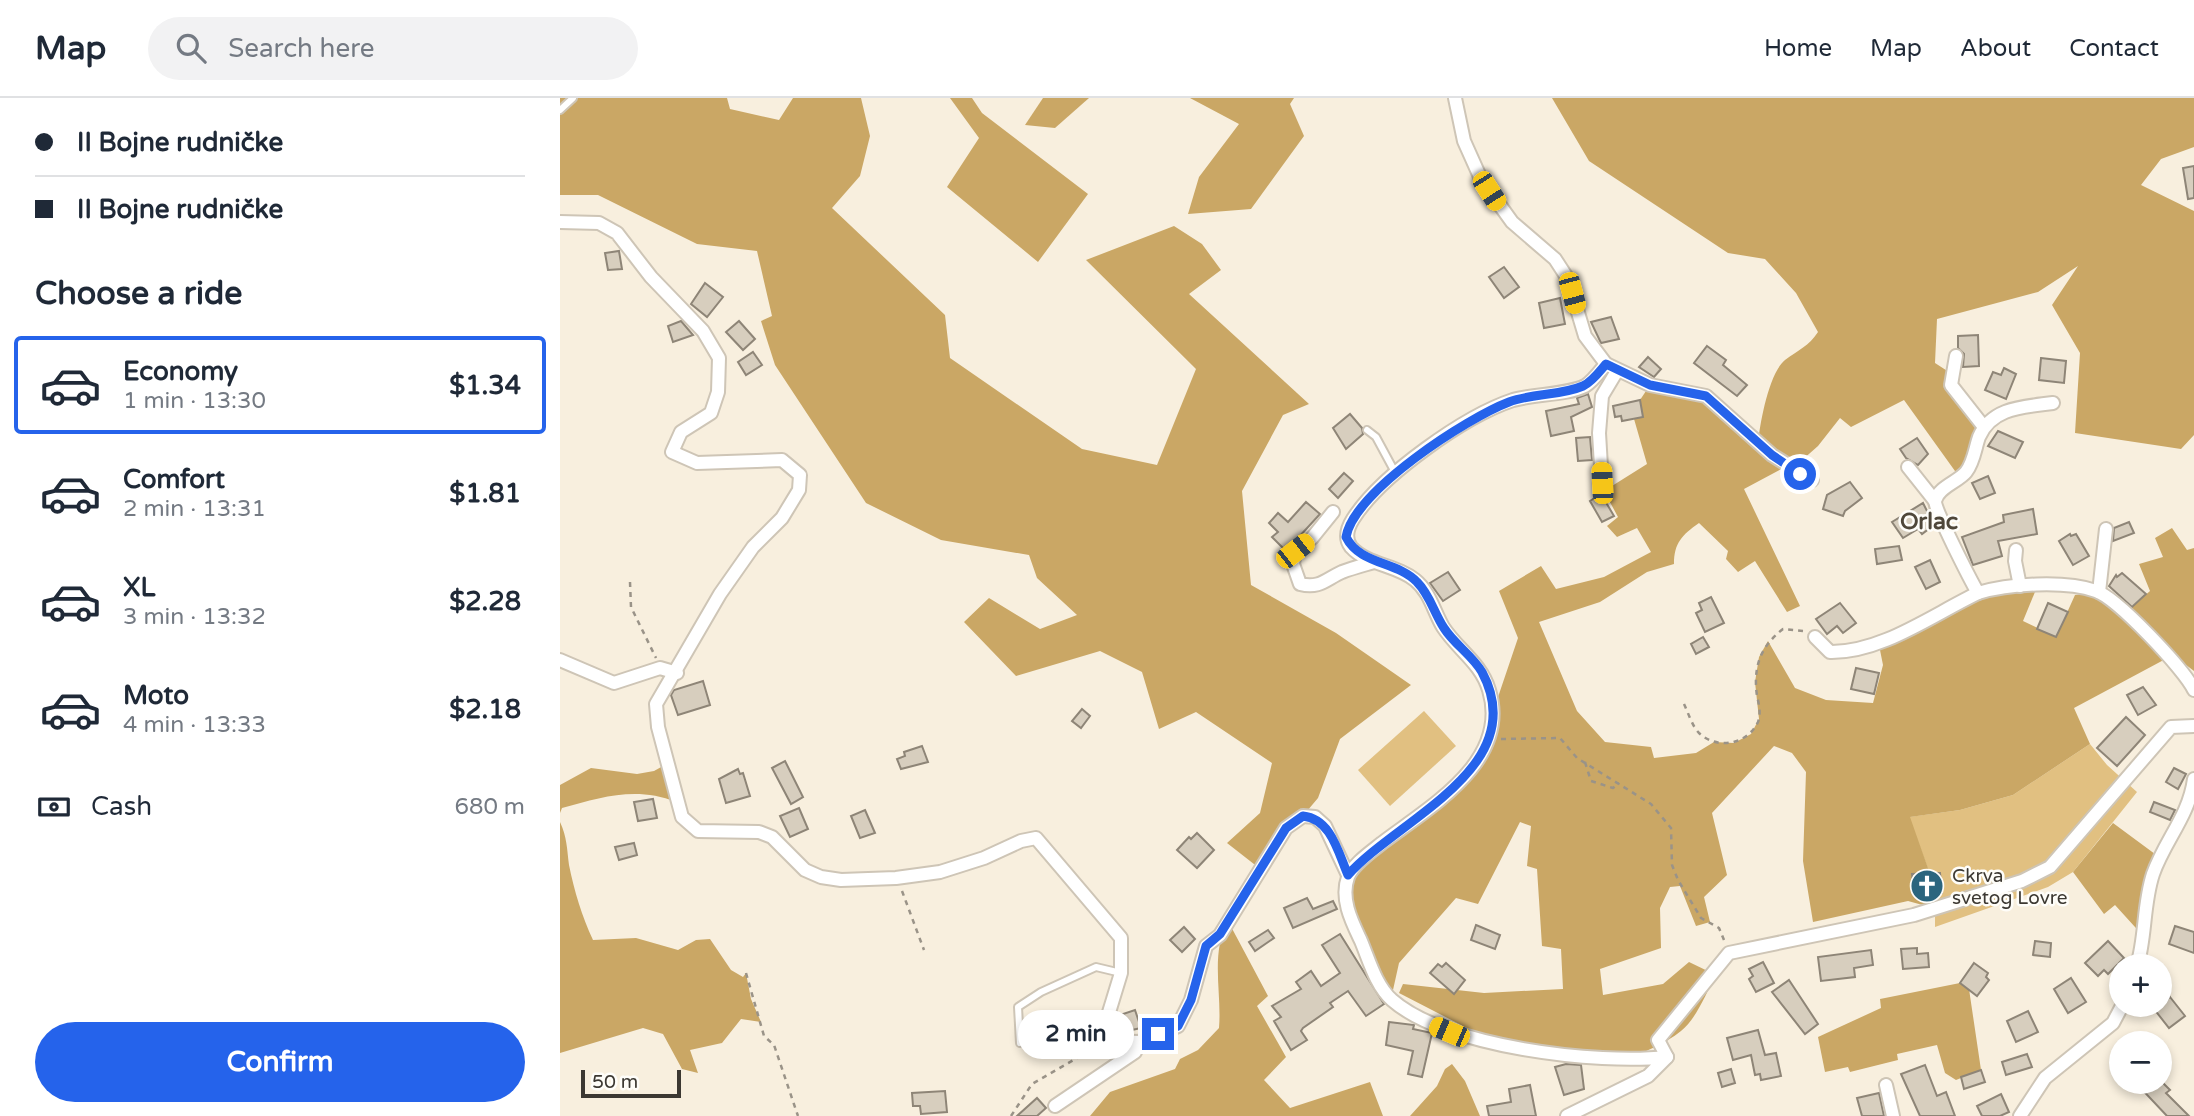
<!DOCTYPE html>
<meta charset="utf-8">
<style>
body{margin:0;font-family:"Varela Round",sans-serif;background:#f2f2f3;color:#1f2937;height:100vh;display:flex;flex-direction:column;font-size:26px;white-space:nowrap}
*{box-sizing:border-box;margin:0}
p{font-size:23px;color:#747a83}
.icon{flex:none;width:38px;height:38px;fill:none;stroke:currentColor;stroke-width:2;stroke-linecap:round;stroke-linejoin:round}
.map{position:relative;flex:1;overflow:hidden}
.details{display:flex;flex-direction:column;background:#fff;width:560px}
.details>*{flex:none}
.banner{display:grid;align-content:center;height:154px;padding:0 35px;background:#fff}
.buttons{position:absolute;left:1549px;top:856px;display:grid;gap:14px}
.buttons a{display:grid;place-items:center;width:63px;height:63px;border-radius:50%;background:#fff;box-shadow:0 4px 10px #0003;font-size:35px}
.scale{position:absolute;left:21px;bottom:18px;width:100px;box-sizing:border-box;padding-left:7px;border:4px solid #3c3832;border-top:0;font-size:19px;line-height:24px;white-space:nowrap;color:#3c3832;-webkit-text-stroke:5px #fefdf9;paint-order:stroke}
.end{position:absolute;width:32px;height:32px;margin:-16px;border:9px solid #2563eb;background:#fff;box-shadow:0 0 0 4px #fff}
.from{border-radius:50%}
.bubble{position:absolute;height:49px;border-radius:24px;background:#fff;box-shadow:0 4px 10px #0003;font-size:23px;font-weight:700;line-height:49px;text-align:center}
.car{position:absolute;width:21px;height:42px;margin:-21px -10px;border-radius:9px;box-shadow:0 0 5px 2px #0007;background:linear-gradient(#f5c518 24%,#345 0 40%,#f5c518 0 76%,#345 0 86%,#f5c518 0)}
.banner b{display:flex;align-items:center;gap:24px;height:66px;font-size:26px}
.banner b+b{border-top:2px solid #e0e1e3}
.banner i{width:18px;height:18px;background:#1f2937}
ul{padding:0;list-style:none}
li{display:flex;align-items:center;gap:21px;height:98px;margin:0 14px 10px;padding:0 21px;border:4px solid transparent;border-radius:7px}
li div{flex:1}
li b{display:block;font-size:26px}
li em{font-style:normal;font-weight:700}
li.selected{border-color:#2563eb}
li>.icon{width:63px;height:63px;stroke-width:1.5}
h2{padding:0 35px;font-size:32px;line-height:84px}
.pay{display:flex;align-items:center;gap:18px;height:77px;padding:0 35px;font-size:26px}
.pay p{margin-inline-start:auto}
.action{display:flex;gap:14px;margin-top:auto;padding:14px 35px}
.action a{flex:1;height:80px;border-radius:42px;background:#2563eb;color:#fff;font-size:28px;font-weight:700;line-height:80px;text-align:center}
header{display:flex;align-items:center;gap:42px;box-sizing:border-box;height:98px;padding:0 35px;background:#fff;border-bottom:2px solid #e0e1e3}
header strong{font-size:33px}
nav{display:flex;gap:38px;margin-inline-start:auto;font-size:24px}
.search{width:490px;height:63px;background:#f2f2f3;display:flex;align-items:center;gap:18px;box-sizing:border-box;padding:0 24px;border-radius:38px;color:#747a83;font-size:26px}
main{display:flex;flex:1;min-height:0}
.map>svg:first-child{display:block}
.green{fill:#e1c081}
.forest{fill:#caa765}
.building{fill:#d7cebe;stroke:#8e8577;stroke-width:2}
.lines{fill:none;stroke-linecap:round;stroke-linejoin:round}
.lane-casing{stroke:#cec5b6;stroke-width:10}
.street-casing{stroke:#cec5b6;stroke-width:16}
.path{stroke:#9a9388;stroke-width:2.5;stroke-dasharray:5 5;stroke-linecap:butt}
.lane{stroke:#fff;stroke-width:6}
.street{stroke:#fff;stroke-width:12}
.route{stroke:#2563eb;stroke-width:9}
.labels{text-anchor:middle;stroke-width:5;stroke-linejoin:round;paint-order:stroke}
.poi-label{font-size:19px;fill:#3c3832;stroke:#fefdf9;text-anchor:start}
.quarter-label{font-size:23px;font-weight:bold;fill:#4f473a;stroke:#fefdf9}
</style>
<header>
<strong>Map</strong>
<div class="search"><svg class="icon" aria-label="search" viewBox="0 0 24 24"><circle cx="10" cy="10" r="6"/><path d="M15 15l6 6"/></svg>Search here</div>
<nav><a>Home</a><a>Map</a><a>About</a><a>Contact</a></nav>
</header>
<main>
<section class="details">
<div class="banner">
<b><i class="from"></i>II Bojne rudničke</b>
<b><i></i>II Bojne rudničke</b>
</div>
<h2>Choose a ride</h2>
<ul>
<li class="selected"><svg class="icon" aria-label="car" viewBox="0 0 24 24"><path d="M5 17H2v-5l4-1 3-4h7l3 4 3 1v5h-3M9 17h6M6 11h13"/><circle cx="7" cy="17" r="2"/><circle cx="17" cy="17" r="2"/></svg><div><b>Economy</b><p>1 min · 13:30</p></div><em>$1.34</em></li>
<li><svg class="icon" aria-label="car" viewBox="0 0 24 24"><path d="M5 17H2v-5l4-1 3-4h7l3 4 3 1v5h-3M9 17h6M6 11h13"/><circle cx="7" cy="17" r="2"/><circle cx="17" cy="17" r="2"/></svg><div><b>Comfort</b><p>2 min · 13:31</p></div><em>$1.81</em></li>
<li><svg class="icon" aria-label="car" viewBox="0 0 24 24"><path d="M5 17H2v-5l4-1 3-4h7l3 4 3 1v5h-3M9 17h6M6 11h13"/><circle cx="7" cy="17" r="2"/><circle cx="17" cy="17" r="2"/></svg><div><b>XL</b><p>3 min · 13:32</p></div><em>$2.28</em></li>
<li><svg class="icon" aria-label="car" viewBox="0 0 24 24"><path d="M5 17H2v-5l4-1 3-4h7l3 4 3 1v5h-3M9 17h6M6 11h13"/><circle cx="7" cy="17" r="2"/><circle cx="17" cy="17" r="2"/></svg><div><b>Moto</b><p>4 min · 13:33</p></div><em>$2.18</em></li>
</ul>
<div class="pay"><svg class="icon" aria-label="cash" viewBox="0 0 24 24"><path d="M3 7h18v10H3z"/><circle cx="12" cy="12" r="2"/></svg>Cash<p>680 m</p></div>
<div class="action"><a>Confirm</a></div>
</section>
<div class="map">
<svg width="1634" height="1018" viewBox="0 0 1634 1018">
<rect width="100%" height="100%" fill="#f8efde"/>
<!-- green -->
<g class="green">
<polygon points="864,613 896,648 830,708 798,672"/>
<polygon points="1530,646 1547,667 1577,694 1513,774 1488,789 1375,829 1375,790 1349,719 1400,712 1453,697"/>
</g>
<!-- forest -->
<g class="forest">
<polygon points="0,0 167,0 170,11 219,22 233,0 301,0 310,38 300,78 272,110 385,217 390,260 522,351 597,367 636,271 526,162 614,128 642,146 661,172 629,196 749,306 723,317 682,393 691,487 776,535 851,587 780,641 758,700 699,770 667,745 700,715 712,665 636,614 599,631 582,574 540,553 456,578 404,524 429,500 480,531 517,517 477,480 469,457 381,442 306,405 215,267 201,223 212,218 197,153 137,146 38,97 0,97"/>
<polygon points="390,0 412,0 422,15 528,96 478,164 387,89 419,40"/>
<polygon points="483,0 529,0 495,30 465,27"/>
<polygon points="630,0 734,0 730,6 744,38 691,111 628,116 639,79 679,26"/>
<path d="M992,0H1634V49L1601,61L1581,87L1634,113V337L1621,351L1515,335L1520,255L1492,207L1518,168L1478,194L1377,221L1375,265L1392,276L1391,287L1424,329L1400,380L1344,302L1291,329L1280,320L1258,348L1232,371L1227,368L1184,391L1240,508L1227,514L1195,463L1178,474L1166,461L1168,453L1139,425C1122,437 1114,445 1114,466L1087,474L1040,504L979,524L1017,613L1045,644L1091,649L1094,660L1136,655L1154,644L1174,645L1191,636L1199,621L1195,584L1199,559L1208,543L1235,590L1266,602L1313,605L1323,567L1319,547L1418,495L1477,489L1463,523L1496,539L1515,497L1539,494L1564,516L1590,493L1579,466L1603,459L1595,440L1612,430L1627,452L1634,450V573L1613,557L1514,610L1530,646L1453,697L1400,712L1350,719L1375,790L1377,811L1348,803L1253,824L1243,763L1246,674L1232,655L1214,648L1152,715L1167,777L1144,799L1150,824L1136,828L1120,788L1110,789L1100,810L1101,850L1040,871L1043,897L1103,886L1129,864L1156,877C1146,895 1137,920 1121,933C1105,947 1082,952 1064,967L897,937L903,928L839,895L843,886L924,895L1003,891L1001,851L982,848L977,771L967,768L971,728L960,724L918,806L896,800L839,865L831,901L785,803L788,781L915,667L958,540L939,493L981,468L996,491L1044,479L1091,454L1077,430L1057,439L1047,428L1058,419L1044,393L1087,366L1072,314L1090,287L1134,294L1198,345C1200,325 1209,275 1225,262C1238,252 1249,248 1258,234L1236,195L1205,161L1168,155L1029,63Z"/>
<path d="M103,668L116,704C77,688 41,699 2,710L0,715V687L31,670L77,676L94,673Z"/>
<path d="M0,724C7,739 7,751 9,767C14,792 22,819 33,842L76,840L118,852L136,842L150,841L171,872L183,879L186,875L191,901L201,924L181,921L162,945L130,952L138,975L122,971L103,936L83,930L0,955Z"/>
<polygon points="1553,725 1599,759 1585,840 1555,807 1544,816 1513,774"/>
<path d="M668,823L708,898L697,908L726,959L704,982L730,1010L810,984L823,1018H530L550,994L615,971L620,961L638,952L659,930C662,895 650,855 668,823Z"/>
<polygon points="1400,885 1409,891 1421,972 1396,982 1385,975 1377,947 1337,956 1338,962 1290,974 1288,969 1265,974 1258,939 1321,910 1320,901"/>
<polygon points="892,966 905,983 920,1018 850,1018 877,988 885,971"/>
</g>
<!-- building -->
<g class="building">
<polygon points="1634,68 1634,100 1628,101 1623,70"/>
<polygon points="59,153 62,171 48,172 45,155"/>
<polygon points="944,169 959,189 944,200 929,179"/>
<polygon points="145,185 163,199 147,219 131,206"/>
<polygon points="1000,200 1005,226 984,230 979,205"/>
<polygon points="1051,219 1059,241 1041,245 1031,224"/>
<polygon points="121,223 133,237 113,244 108,228"/>
<polygon points="179,223 195,241 183,252 166,234"/>
<polygon points="1418,237 1419,268 1403,269 1404,256 1398,250 1398,238"/>
<polygon points="1147,248 1166,262 1163,267 1187,287 1177,298 1134,265"/>
<polygon points="193,254 202,267 186,277 178,264"/>
<polygon points="1088,259 1101,271 1094,279 1079,269"/>
<polygon points="1481,260 1506,263 1504,285 1479,282"/>
<polygon points="1444,270 1456,276 1446,301 1425,292 1433,274 1441,277"/>
<polygon points="1028,296 1032,309 1011,319 1014,333 991,338 986,313 1019,306 1017,300"/>
<polygon points="1080,302 1083,319 1062,323 1061,318 1055,319 1053,308"/>
<polygon points="790,316 802,330 803,336 786,351 773,330"/>
<polygon points="1438,333 1463,344 1455,360 1428,348"/>
<polygon points="1030,339 1032,362 1018,363 1016,340"/>
<polygon points="1357,340 1368,356 1358,367 1346,360 1340,351"/>
<polygon points="784,375 793,383 778,400 769,391"/>
<polygon points="1428,378 1435,395 1420,401 1412,385"/>
<polygon points="1290,384 1302,400 1285,413 1283,418 1263,411 1267,397"/>
<polygon points="1041,396 1054,418 1042,424 1030,403"/>
<polygon points="746,404 760,416 726,453 712,439 718,434 709,425 718,415 728,424"/>
<polygon points="1363,405 1374,427 1362,436 1358,431 1343,440 1332,424"/>
<polygon points="1473,411 1477,436 1438,443 1442,458 1413,467 1402,439 1444,424 1443,417"/>
<polygon points="1569,424 1574,435 1553,443 1554,430"/>
<polygon points="1510,436 1511,438 1516,436 1529,458 1513,467 1499,443"/>
<polygon points="1339,448 1342,462 1317,466 1315,451"/>
<polygon points="1370,462 1380,484 1366,491 1355,469"/>
<polygon points="888,474 900,492 883,503 870,485"/>
<polygon points="1562,475 1586,496 1572,509 1549,488 1556,477 1557,479"/>
<polygon points="1151,499 1164,525 1145,534 1136,515 1142,512 1139,505"/>
<polygon points="1280,505 1296,525 1283,535 1277,528 1267,536 1256,521"/>
<polygon points="1488,505 1508,514 1496,539 1477,531"/>
<polygon points="1143,539 1149,549 1136,556 1131,546"/>
<polygon points="1296,570 1319,575 1314,596 1291,591"/>
<polygon points="143,583 150,607 118,617 111,597 114,592"/>
<polygon points="1583,589 1596,607 1578,617 1567,597"/>
<polygon points="522,611 530,618 521,630 512,623"/>
<polygon points="1566,619 1585,637 1557,668 1537,650"/>
<polygon points="362,648 368,664 341,671 337,661 345,658 344,654"/>
<polygon points="225,663 243,699 231,706 212,670"/>
<polygon points="1614,670 1626,676 1618,691 1606,684"/>
<polygon points="178,671 180,676 183,675 190,698 166,705 159,681"/>
<polygon points="93,701 97,720 78,723 74,704"/>
<polygon points="1594,704 1615,712 1610,722 1590,714"/>
<polygon points="239,710 248,731 230,739 220,718"/>
<polygon points="305,712 315,735 300,740 291,718"/>
<polygon points="637,735 654,752 637,770 617,752 629,739 631,741"/>
<polygon points="74,745 77,757 59,762 55,749"/>
<polygon points="1380,775 1382,795 1354,797 1352,776"/>
<polygon points="747,800 753,811 773,803 777,811 733,830 724,810"/>
<polygon points="916,827 940,837 935,851 911,842"/>
<polygon points="1615,828 1634,834 1634,855 1609,846"/>
<polygon points="624,829 635,841 622,854 610,842"/>
<polygon points="708,832 714,840 695,853 689,844"/>
<polygon points="780,836 824,906 806,918 788,893 770,905 773,909 743,930 741,933 747,942 731,952 714,923 721,919 712,908 741,891 736,884 751,873 761,888 780,875 762,847"/>
<polygon points="1475,843 1491,845 1490,859 1473,857"/>
<polygon points="1548,843 1564,860 1548,876 1544,872 1538,878 1525,865"/>
<polygon points="1357,850 1357,856 1368,855 1369,869 1343,871 1341,851"/>
<polygon points="1311,852 1313,867 1294,870 1295,879 1261,883 1258,859"/>
<polygon points="1203,864 1214,885 1196,894 1189,881 1193,878 1189,871"/>
<polygon points="886,865 905,882 894,896 870,875 878,866 882,869"/>
<polygon points="1414,865 1428,875 1426,879 1429,882 1417,898 1400,885"/>
<polygon points="1511,880 1526,904 1508,915 1494,891"/>
<polygon points="1229,882 1258,926 1245,936 1212,894"/>
<polygon points="1610,899 1625,918 1609,930 1594,911"/>
<polygon points="575,912 581,930 558,935 555,925 557,918"/>
<polygon points="1468,913 1478,934 1456,944 1447,923"/>
<polygon points="500,920 516,950 497,959 479,932"/>
<polygon points="829,924 854,927 853,931 872,935 862,979 848,976 853,953 826,947"/>
<polygon points="1198,932 1205,957 1216,955 1221,978 1201,982 1200,976 1195,977 1191,957 1173,962 1167,940"/>
<polygon points="1467,956 1472,969 1446,977 1442,964"/>
<polygon points="1006,966 1021,967 1024,991 1004,997 995,969"/>
<polygon points="1365,967 1377,998 1386,994 1395,1018 1360,1018 1341,976"/>
<polygon points="1171,971 1175,985 1162,989 1158,975"/>
<polygon points="1421,972 1425,984 1404,991 1401,979"/>
<polygon points="1575,984 1602,984 1610,992 1606,995 1629,1018 1607,1018"/>
<polygon points="970,987 976,1018 929,1018 927,1008 951,1004 949,991"/>
<polygon points="385,993 387,1014 361,1016 360,1008 353,1008 352,995"/>
<polygon points="1319,995 1324,1018 1302,1018 1297,1000"/>
<polygon points="1441,996 1449,1014 1440,1018 1422,1018 1417,1008"/>
<polygon points="477,1000 486,1010 477,1018 457,1018"/>
</g>
<g class="lines">
<defs>
<g id="lane">
<polyline points="0,12 13,0"/>
<polyline points="807,332 816,339 836,376"/>
<polyline points="460,945 458,909 481,894 536,869 561,875"/>
</g>
<g id="street">
<polyline points="895,0 904,43 921,81 952,124 995,161 1008,181 1025,238 1046,266"/>
<polyline points="0,124 39,125 57,135 91,179 143,233 159,260 158,294 151,315 121,334 112,354 137,365 222,362 240,377 239,392 222,420 193,449 160,496 96,606 98,629 122,719 138,733 199,734 212,739 245,772 261,779 281,782 336,780 380,774 424,760 461,743 476,740 561,840 561,875 543,934 546,943 579,944 618,928 631,902 646,848 660,837 726,730 743,718 755,719 765,728 788,777"/>
<polyline points="1396,258 1391,287 1424,329"/>
<path d="M1493,305C1464,309 1432,309 1419,339C1415,350 1414,364 1406,374C1398,384 1378,389 1375,403C1373,409 1411,483 1418,495C1449,486 1504,482 1536,493C1557,500 1624,571 1634,592"/>
<polyline points="1348,369 1375,403"/>
<polyline points="1042,385 1039,335 1042,298 1057,273"/>
<path d="M773,414L752,440L735,453L733,466L740,486C760,491 766,481 782,474C792,470 804,467 814,464"/>
<polyline points="1456,452 1455,463 1460,488"/>
<polyline points="1539,494 1546,431"/>
<path d="M1255,539L1270,554C1321,555 1372,517 1418,495"/>
<polyline points="0,562 54,585 100,570 117,575"/>
<path d="M1577,868C1586,838 1583,806 1593,776C1605,742 1629,718 1634,681"/>
<polyline points="1107,959 1098,942 1169,855 1354,817 1462,783 1490,769 1611,629 1634,628"/>
<polyline points="1326,987 1333,1018"/>
<polyline points="495,1008 575,954 579,944"/>
<path d="M1007,1018L1088,978L1107,959C1038,967 885,949 832,902C816,888 809,862 801,843C792,824 780,801 788,779C793,766 811,754 822,745C869,709 951,664 929,592C921,565 898,552 883,529C874,514 870,494 855,482C837,467 807,467 791,449C784,440 788,429 793,421C821,377 905,318 953,302C974,296 1007,297 1025,288C1033,283 1040,273 1046,266L1090,287L1146,298L1212,357L1252,382"/>
<polyline points="1460,1018 1485,980 1553,925 1563,906"/>
</g>
</defs>
<!-- lane casing -->
<use href="#lane" class="lane-casing"/>
<!-- street casing -->
<use href="#street" class="street-casing"/>
<!-- path -->
<g class="path">
<polyline points="70,484 71,509 96,560"/>
<path d="M1124,606C1128,614 1132,628 1139,635C1157,652 1187,647 1198,624C1201,616 1199,606 1197,598C1193,569 1200,549 1223,531L1243,533"/>
<polyline points="941,641 1000,640 1017,660 1091,706 1111,730 1112,767 1118,782 1141,820 1159,830 1164,842"/>
<polyline points="1025,664 1031,683 1053,690 1059,685"/>
<polyline points="342,793 364,852"/>
<polyline points="186,875 204,938 214,947 238,1018"/>
<polyline points="451,1018 472,986 536,949"/>
</g>
<!-- lane -->
<use href="#lane" class="lane"/>
<!-- street -->
<use href="#street" class="street"/>
</g>
<g class="lines">
<!-- route -->
<path class="route" d="M598,936L618,928L631,902L646,848L660,836L726,730L743,718C771,721 778,754 788,777C838,721 973,669 922,574C912,557 894,546 884,530C874,515 870,497 857,484C837,463 800,467 786,439C794,393 907,320 949,304C972,295 1000,298 1023,288C1032,284 1040,273 1046,266L1090,287L1146,298L1212,357L1240,376"/>
</g>
<!-- icons -->
<defs>
<symbol id="church-disc" viewBox="-11 -11 22 22"><circle r="9.5" fill="#2b657e" stroke="#fefdf9"/><path d="M-1.2-6h2.4v3.5h3.3v2.4h-3.3V6h-2.4V-.1h-3.3v-2.4h3.3Z" fill="#fff"/></symbol>
</defs>
<g fill-rule="evenodd">
<use href="#church-disc" x="1348" y="769" width="38" height="38"/>
</g>
<g class="labels">
<!-- poi labels -->
<g class="poi-label">
<text x="1392" y="784">Ckrva<tspan x="1392" dy="22">svetog Lovre</tspan></text>
</g>
<!-- quarter labels -->
<g class="quarter-label">
<text x="1369" y="431">Orlac</text>
</g>
</g>
</svg>
<div class="buttons">
<a>+</a>
<a>−</a>
</div>
<div class="scale">50 m</div>
<i class="end from" style="left:1240px;top:376px"></i>
<i class="end" style="left:598px;top:936px"></i>
<div class="bubble" style="left:458px;top:912px;width:116px">2 min</div>
<i class="car" style="left:929px;top:93px;rotate:147deg"></i>
<i class="car" style="left:1012px;top:195px;rotate:165deg"></i>
<i class="car" style="left:1042px;top:385px;rotate:357deg"></i>
<i class="car" style="left:735px;top:453px;rotate:52deg"></i>
<i class="car" style="left:889px;top:934px;rotate:293deg"></i>
</div>
</main>
